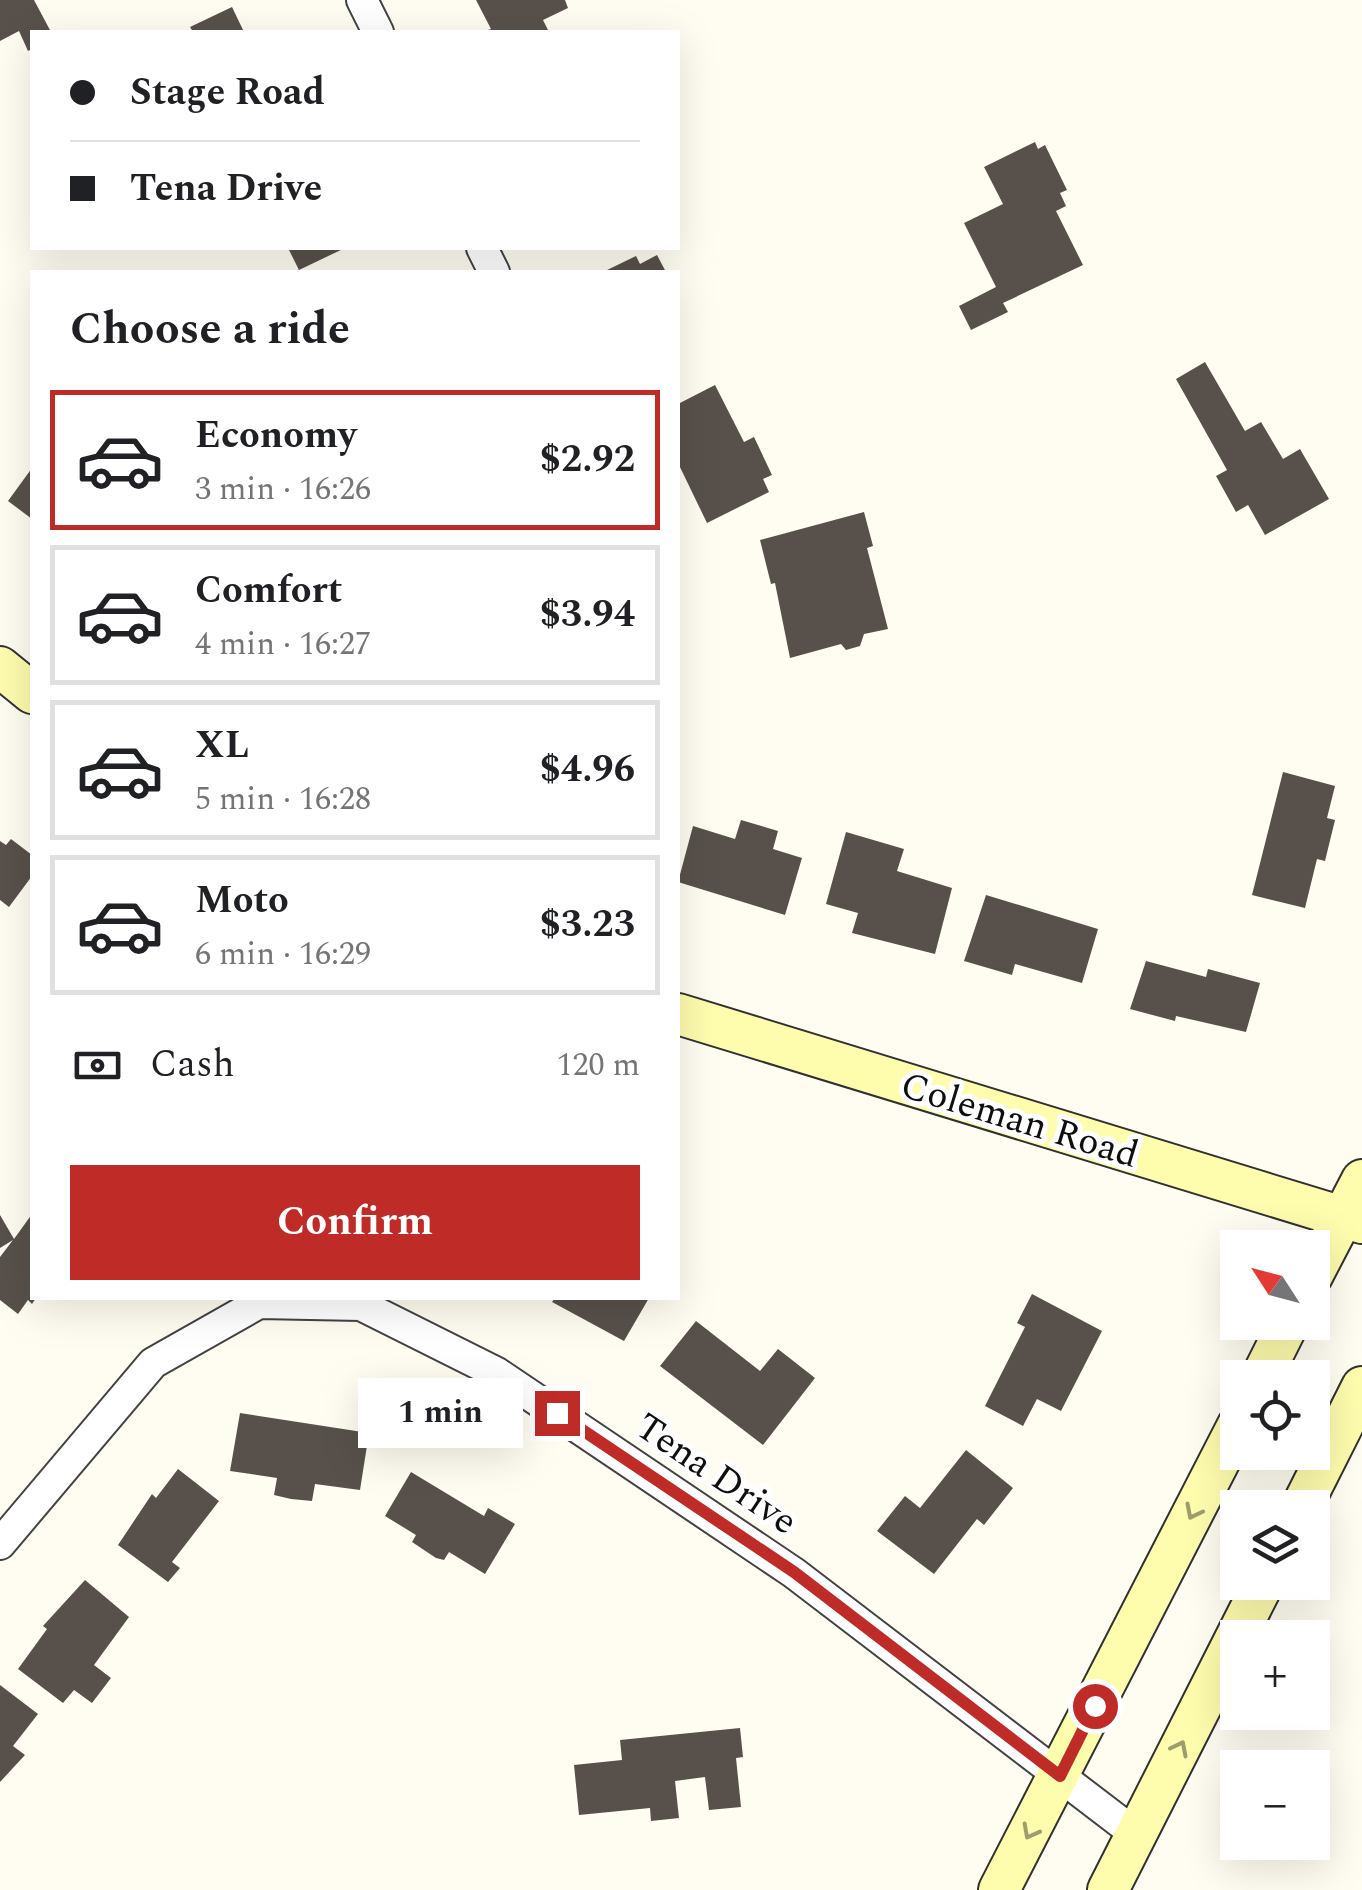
<!DOCTYPE html>
<meta charset="utf-8">
<style>
body{margin:0;font-family:Spectral,serif;background:#f6f6f6;color:#202124;height:100vh;display:flex;flex-direction:column;font-size:38px;white-space:nowrap}
*{box-sizing:border-box;margin:0}
p{font-size:32px;color:#757577}
.icon{flex:none;width:55px;height:55px;fill:none;stroke:currentColor;stroke-width:2;stroke-linecap:round;stroke-linejoin:round}
.map{position:relative;flex:1;overflow:hidden}
.side{position:absolute;left:30px;top:270px;width:650px;height:1030px;display:flex;flex-direction:column;background:#fff;border-radius:0px;box-shadow:0 10px 40px #0002}
.side>*{flex:none}
.top-card{position:absolute;left:30px;top:30px;width:650px;height:220px;border-radius:0px;box-shadow:0 10px 40px #0002;display:grid;align-content:center;height:220px;padding:0 40px;background:#fff}
.needle{width:65px;rotate:306deg}
.controls{position:absolute;left:1220px;top:1230px;display:grid;gap:20px}
.controls a{display:grid;place-items:center;width:110px;height:110px;border-radius:0px;background:#fff;box-shadow:0 10px 40px #0002;font-size:50px}
.end{position:absolute;width:45px;height:45px;margin:-22px;border:12px solid #bf2c27;background:#fff;box-shadow:0 0 0 5px #fff}
.from{border-radius:50%}
.bubble{position:absolute;height:70px;border-radius:0px;background:#fff;box-shadow:0 10px 40px #0002;font-size:32px;font-weight:700;line-height:70px;text-align:center}
.top-card b{display:flex;align-items:center;gap:35px;height:95px;font-size:38px}
.top-card b+b{border-top:2px solid #e0e0e0}
.top-card i{width:25px;height:25px;background:#202124}
ul{padding:0;list-style:none}
li{display:flex;align-items:center;gap:30px;height:140px;margin:0 20px 15px;padding:0 20px;border:5px solid #e0e0e0;border-radius:0px}
li div{flex:1}
li b{display:block;font-size:38px}
li em{font-style:normal;font-weight:700}
li.selected{border-color:#bf2c27}
li>.icon{width:90px;height:90px;stroke-width:1.5}
h2{padding:0 40px;font-size:45px;line-height:120px}
.pay{display:flex;align-items:center;gap:25px;height:110px;padding:0 40px;font-size:38px}
.pay p{margin-inline-start:auto}
.button{display:flex;gap:20px;margin-top:auto;padding:20px 40px}
.button a{flex:1;height:115px;border-radius:0px;background:#bf2c27;color:#fff;font-size:40px;font-weight:700;line-height:115px;text-align:center}
.map>svg:first-child{display:block}
.building{fill:#58514b}
.lines{fill:none;stroke-linecap:round;stroke-linejoin:round}
.street-casing{stroke:#424242;stroke-width:34}
.secondary-casing{stroke:#313131;stroke-width:44}
.street{stroke:#fff;stroke-width:30}
.secondary{stroke:#fefcad;stroke-width:40}
.oneway{stroke:#9e9d6e}
.route{stroke:#bf2c27;stroke-width:12}
.labels{text-anchor:middle;stroke-width:10;stroke-linejoin:round;paint-order:stroke}
.street-label{font-size:38px;fill:#0f0f0f;stroke:#fff}
</style>
<div class="map">
<svg width="1362" height="1890" viewBox="0 0 1362 1890">
<rect width="100%" height="100%" fill="#fffdf1"/>
<!-- building -->
<g class="building">
<polygon points="0,0 34,0 51,32 32,32 32,49 28,51 19,31 0,41"/>
<polygon points="476,0 565,0 568,8 543,20 549,32 482,32 491,29"/>
<polygon points="232,7 244,32 193,32 190,27"/>
<polygon points="1035,142 1038,149 1045,145 1067,190 1060,193 1066,206 1056,211 1083,265 1003,303 1008,312 971,330 959,306 996,287 964,223 1003,204 984,167"/>
<polygon points="288,248 345,248 299,270"/>
<polygon points="657,255 666,272 603,272 636,256 640,264"/>
<polygon points="1205,362 1245,431 1261,422 1283,459 1300,449 1329,499 1265,535 1248,505 1236,512 1216,476 1227,470 1176,379"/>
<polygon points="715,385 744,442 754,437 772,475 763,479 769,492 707,523 678,463 678,404"/>
<polygon points="32,468 32,519 8,501"/>
<polygon points="864,512 873,546 867,548 888,629 864,634 860,646 846,650 841,644 790,658 775,583 771,584 760,540"/>
<polygon points="1283,772 1335,786 1327,818 1335,820 1325,861 1317,859 1305,908 1252,895"/>
<polygon points="741,820 778,831 773,849 802,858 785,915 678,882 693,826 735,839"/>
<polygon points="846,832 904,849 897,871 952,888 935,954 852,933 858,913 826,904"/>
<polygon points="11,839 32,855 32,876 9,907 0,900 0,841 6,845"/>
<polygon points="986,895 1098,929 1082,983 1015,964 1012,975 964,961"/>
<polygon points="1146,961 1206,977 1208,969 1260,983 1246,1032 1176,1016 1175,1021 1130,1009"/>
<polygon points="32,1214 32,1298 36,1298 32,1304 28,1300 18,1314 0,1300 0,1257 13,1240 0,1248 0,1215 14,1239"/>
<polygon points="1032,1294 1102,1331 1061,1411 1037,1399 1023,1426 985,1406 1025,1327 1017,1323"/>
<polygon points="555,1298 649,1298 624,1341 552,1302"/>
<polygon points="696,1321 760,1371 778,1349 815,1378 763,1445 660,1366"/>
<polygon points="240,1413 369,1433 360,1490 315,1484 312,1501 291,1499 274,1495 277,1478 230,1471"/>
<polygon points="966,1450 1013,1488 984,1525 977,1519 934,1574 877,1531 905,1496 920,1508"/>
<polygon points="178,1469 219,1501 172,1562 180,1568 168,1582 118,1545 152,1494 156,1498"/>
<polygon points="411,1472 484,1516 488,1508 515,1524 485,1574 449,1552 444,1560 436,1558 412,1542 416,1535 385,1516"/>
<polygon points="85,1580 129,1617 94,1665 111,1678 92,1703 74,1690 63,1703 18,1669 47,1629 43,1626"/>
<polygon points="0,1685 38,1714 13,1746 25,1755 0,1782"/>
<polygon points="740,1728 743,1757 736,1758 741,1807 709,1810 705,1777 675,1781 679,1818 651,1821 650,1808 579,1815 574,1765 622,1760 620,1740"/>
</g>
<g class="lines">
<defs>
<g id="street">
<polyline points="362,0 378,32"/>
<polyline points="482,248 494,272"/>
<polyline points="0,1544 153,1363 259,1303 361,1305 497,1373 794,1573 1137,1835"/>
</g>
<g id="secondary">
<polyline points="0,667 32,693"/>
<polyline points="678,1014 1362,1223"/>
<polyline points="1312,1276 1362,1180"/>
<polyline points="1261,1378 1289,1322"/>
<polyline points="1301,1508 1362,1387"/>
<polyline points="999,1890 1238,1425"/>
<polyline points="1108,1890 1264,1582"/>
</g>
</defs>
<!-- street casing -->
<use href="#street" class="street-casing"/>
<!-- secondary casing -->
<use href="#secondary" class="secondary-casing"/>
<!-- street -->
<use href="#street" class="street"/>
<!-- secondary -->
<use href="#secondary" class="secondary"/>
</g>
<!-- one-way arrows -->
<defs><path id="oneway-chevron" d="M-2-3.5L2.5 0L-2 3.5" fill="none" stroke-width="1.6" stroke-linecap="round" stroke-linejoin="round" transform="scale(2.5)"/></defs>
<g class="oneway">
<use href="#oneway-chevron" transform="translate(1193 1512) rotate(117)"/>
<use href="#oneway-chevron" transform="translate(1180 1748) rotate(-63)"/>
<use href="#oneway-chevron" transform="translate(1030 1832) rotate(118)"/>
</g>
<g class="lines">
<!-- route -->
<polyline class="route" points="557,1413 794,1572 1060,1776 1095,1706"/>
</g>
<g class="labels">
<!-- street labels -->
<g class="street-label">
<text transform="translate(1020 1119) rotate(17)" y="13">Coleman Road</text>
<text transform="translate(717 1473) rotate(34)" y="13">Tena Drive</text>
</g>
</g>
</svg>
<div class="controls">
<a><svg class="needle" viewBox="-14 -14 28 28"><path d="M0-13l5 13h-10z" fill="#e53935"/><path d="M0 13l5-13h-10z" fill="#757577"/></svg></a>
<a><svg class="icon" aria-label="locate" viewBox="0 0 24 24"><circle cx="12" cy="12" r="6"/><path d="M12 2v4M12 18v4M2 12h4M18 12h4"/></svg></a>
<a><svg class="icon" aria-label="layers" viewBox="0 0 24 24"><path d="M12 4l9 5-9 5-9-5zM3 14l9 5 9-5"/></svg></a>
<a>+</a>
<a>−</a>
</div>
<i class="end from" style="left:1095px;top:1706px"></i>
<i class="end" style="left:557px;top:1413px"></i>
<div class="bubble" style="left:358px;top:1378px;width:165px">1 min</div>
<div class="top-card">
<b><i class="from"></i>Stage Road</b>
<b><i></i>Tena Drive</b>
</div>
<section class="side">
<h2>Choose a ride</h2>
<ul>
<li class="selected"><svg class="icon" aria-label="car" viewBox="0 0 24 24"><path d="M5 17H2v-5l4-1 3-4h7l3 4 3 1v5h-3M9 17h6M6 11h13"/><circle cx="7" cy="17" r="2"/><circle cx="17" cy="17" r="2"/></svg><div><b>Economy</b><p>3 min · 16:26</p></div><em>$2.92</em></li>
<li><svg class="icon" aria-label="car" viewBox="0 0 24 24"><path d="M5 17H2v-5l4-1 3-4h7l3 4 3 1v5h-3M9 17h6M6 11h13"/><circle cx="7" cy="17" r="2"/><circle cx="17" cy="17" r="2"/></svg><div><b>Comfort</b><p>4 min · 16:27</p></div><em>$3.94</em></li>
<li><svg class="icon" aria-label="car" viewBox="0 0 24 24"><path d="M5 17H2v-5l4-1 3-4h7l3 4 3 1v5h-3M9 17h6M6 11h13"/><circle cx="7" cy="17" r="2"/><circle cx="17" cy="17" r="2"/></svg><div><b>XL</b><p>5 min · 16:28</p></div><em>$4.96</em></li>
<li><svg class="icon" aria-label="car" viewBox="0 0 24 24"><path d="M5 17H2v-5l4-1 3-4h7l3 4 3 1v5h-3M9 17h6M6 11h13"/><circle cx="7" cy="17" r="2"/><circle cx="17" cy="17" r="2"/></svg><div><b>Moto</b><p>6 min · 16:29</p></div><em>$3.23</em></li>
</ul>
<div class="pay"><svg class="icon" aria-label="cash" viewBox="0 0 24 24"><path d="M3 7h18v10H3z"/><circle cx="12" cy="12" r="2"/></svg>Cash<p>120 m</p></div>
<div class="button"><a>Confirm</a></div>
</section>
</div>
